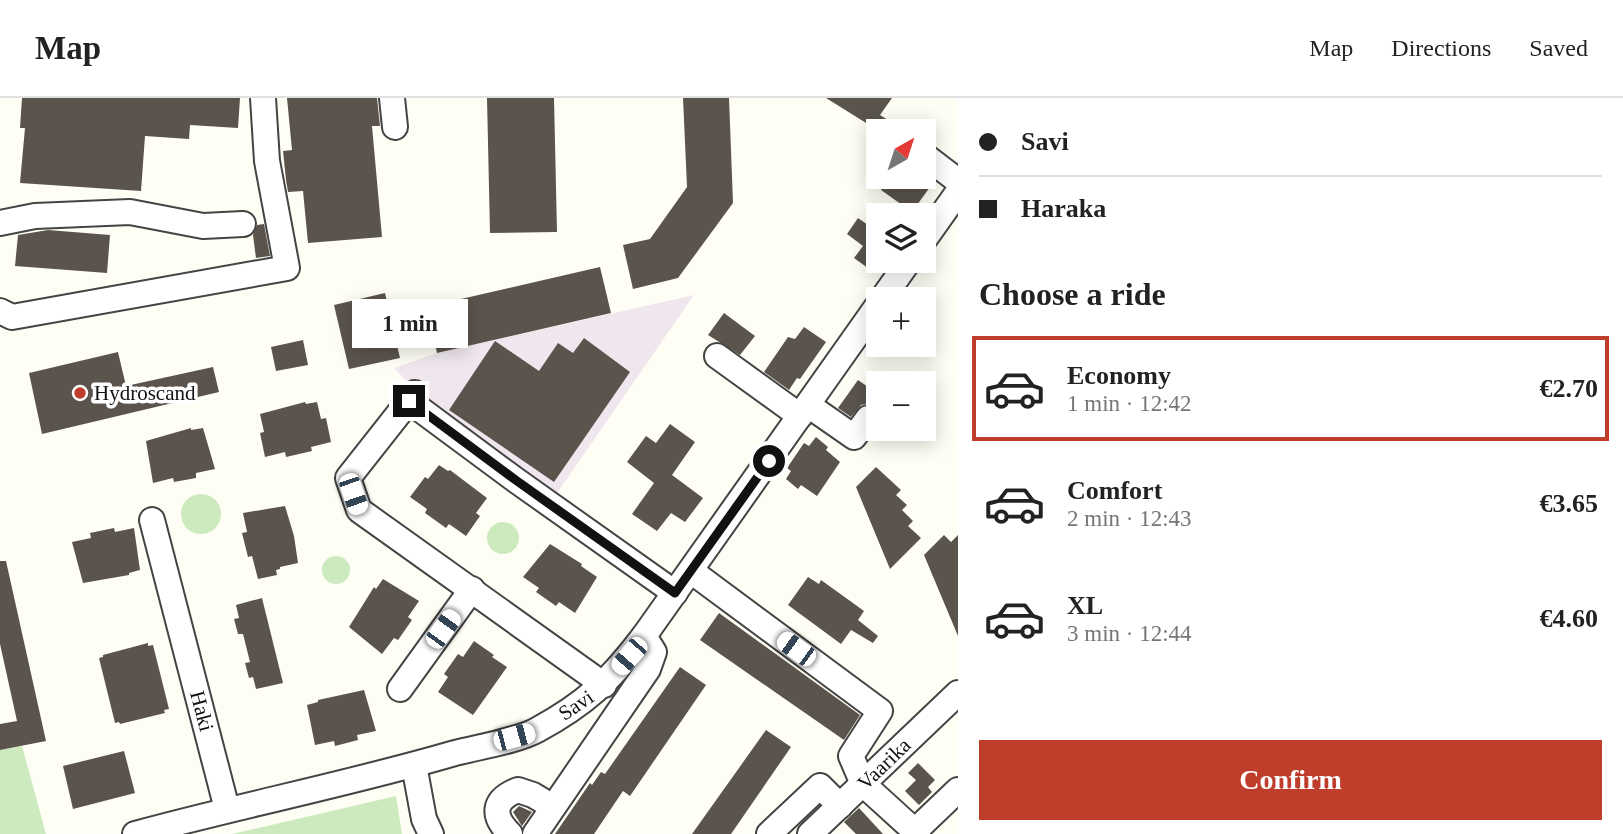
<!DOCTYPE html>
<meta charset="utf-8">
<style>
body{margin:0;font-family:Georgia,serif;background:#f2f2f2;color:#222;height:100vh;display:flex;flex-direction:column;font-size:26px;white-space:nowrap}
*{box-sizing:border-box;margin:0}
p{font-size:23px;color:#767676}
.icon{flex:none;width:38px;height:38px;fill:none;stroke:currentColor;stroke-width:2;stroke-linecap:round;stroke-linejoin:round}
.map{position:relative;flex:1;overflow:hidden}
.sheet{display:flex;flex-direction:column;background:#fff;width:665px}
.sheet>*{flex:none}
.banner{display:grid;align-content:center;height:154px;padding:0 21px;background:#fff}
.needle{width:46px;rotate:39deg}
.buttons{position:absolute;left:866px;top:21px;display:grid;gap:14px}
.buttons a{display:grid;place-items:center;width:70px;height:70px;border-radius:0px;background:#fff;box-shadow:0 4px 18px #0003;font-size:35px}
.end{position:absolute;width:32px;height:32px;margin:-16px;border:9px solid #111;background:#fff;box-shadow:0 0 0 4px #fff}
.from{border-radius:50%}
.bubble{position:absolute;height:49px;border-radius:0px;background:#fff;box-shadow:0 4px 18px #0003;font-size:23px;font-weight:700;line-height:49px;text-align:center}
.car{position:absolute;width:21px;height:42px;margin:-21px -10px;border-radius:9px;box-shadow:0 0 5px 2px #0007;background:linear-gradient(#fff 24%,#345 0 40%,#fff 0 76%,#345 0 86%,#fff 0)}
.banner b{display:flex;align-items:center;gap:24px;height:66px;font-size:26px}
.banner b+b{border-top:2px solid #e0e0e0}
.banner i{width:18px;height:18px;background:#222}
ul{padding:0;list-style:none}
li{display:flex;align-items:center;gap:21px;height:105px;margin:0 14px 10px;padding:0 7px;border:4px solid transparent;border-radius:0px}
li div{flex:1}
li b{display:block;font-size:26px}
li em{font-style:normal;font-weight:700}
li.on{border-color:#bf3e2b}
li>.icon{width:63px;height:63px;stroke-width:1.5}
h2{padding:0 21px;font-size:32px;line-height:84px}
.primary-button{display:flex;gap:14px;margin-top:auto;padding:14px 21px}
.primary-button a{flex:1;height:80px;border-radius:0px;background:#bf3e2b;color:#fff;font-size:28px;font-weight:700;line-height:80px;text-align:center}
header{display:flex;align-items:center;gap:42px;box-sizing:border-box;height:98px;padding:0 35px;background:#fff;border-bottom:2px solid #e0e0e0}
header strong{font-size:33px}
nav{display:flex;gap:38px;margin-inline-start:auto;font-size:24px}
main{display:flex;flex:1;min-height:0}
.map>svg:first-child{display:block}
.industrial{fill:#efe6ee}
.green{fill:#cdeabe}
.building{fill:#5a544d}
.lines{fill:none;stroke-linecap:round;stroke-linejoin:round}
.minor-casing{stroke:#444;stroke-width:28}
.minor{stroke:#fff;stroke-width:24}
.route{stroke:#111;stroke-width:9}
.poi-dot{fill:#bf3e2b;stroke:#fff;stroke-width:2.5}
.labels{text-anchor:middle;stroke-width:7;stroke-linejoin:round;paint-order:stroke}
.poi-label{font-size:21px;fill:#111;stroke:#fff;text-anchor:start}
.street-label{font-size:21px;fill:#111;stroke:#fff}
</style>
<header>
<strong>Map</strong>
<nav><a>Map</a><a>Directions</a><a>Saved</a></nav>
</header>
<main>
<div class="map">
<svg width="958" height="736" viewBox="0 0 958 736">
<rect width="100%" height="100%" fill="#fffef5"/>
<!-- industrial -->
<polygon class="industrial" points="694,197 555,398 429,306 394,270 437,255"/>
<!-- green -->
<g class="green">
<circle cx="201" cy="416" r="20"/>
<circle cx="503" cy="440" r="16"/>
<circle cx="336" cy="472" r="14"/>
<polygon points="22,648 46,736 0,736 0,652"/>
<polygon points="396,698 402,736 232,736"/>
</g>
<!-- building -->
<g class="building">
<polygon points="22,0 240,0 238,30 190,27 189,41 145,38 141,93 20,85 25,30 20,30"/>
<polygon points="287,0 377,0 380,28 372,28 382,139 308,145 303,93 288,94 286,82 283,53 292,52"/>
<polygon points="487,0 554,0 557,134 490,135"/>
<polygon points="683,0 729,0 733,105 678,180 633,191 623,147 650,141 687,89"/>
<polygon points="826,0 892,0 880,17 891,24 885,33 879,33"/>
<polygon points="890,79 915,79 930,89 912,114 881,92"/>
<polygon points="858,120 878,134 878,163 872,173 854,160 863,148 847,136"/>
<polygon points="264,126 270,158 256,160 253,137 257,127"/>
<polygon points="48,132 110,137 107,175 15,168 18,137"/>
<polygon points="600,169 611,215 437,255 426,209"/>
<polygon points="385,195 400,260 349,271 334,207"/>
<polygon points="724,215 755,238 740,257 708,237"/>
<polygon points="804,229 826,244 800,281 797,280 789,292 764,274 788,239 795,241"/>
<polygon points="584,240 630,274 554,384 449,312 495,243 539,273 558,245 573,255"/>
<polygon points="303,242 308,267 276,273 271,249"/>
<polygon points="118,254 126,288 213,269 219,294 42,336 29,275"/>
<polygon points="858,282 878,296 878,303 875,307 869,305 861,307 851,319 838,310"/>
<polygon points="305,304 306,306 317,304 321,321 326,320 331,344 311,349 312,353 286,359 285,354 265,359 260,335 264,334 260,316"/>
<polygon points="670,326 695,344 672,377 703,400 685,424 671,415 657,433 632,416 654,385 627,364 646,338 656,345"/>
<polygon points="191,330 191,332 203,330 215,371 196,375 196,380 174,384 173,380 153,385 146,343"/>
<polygon points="816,339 828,349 826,352 840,364 817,398 801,387 798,391 786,381 791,373 787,370 804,345 809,348"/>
<polygon points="439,367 448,373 450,372 487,400 476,415 480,418 466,438 449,426 446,430 425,415 427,411 410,399 425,379 428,381"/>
<polygon points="876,369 901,392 896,397 907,407 902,412 913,423 908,428 921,440 890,471 856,389"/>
<polygon points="285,408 294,438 298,465 280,469 280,471 276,472 277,477 258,481 252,458 248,459 242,435 247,434 243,415"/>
<polygon points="114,430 115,434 134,430 140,472 129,475 129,477 83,485 72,444 91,440 90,435"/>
<polygon points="944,437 951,444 958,437 958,538 924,457"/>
<polygon points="550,446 582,466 581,468 597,479 575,515 559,504 556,508 536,494 539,490 523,479"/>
<polygon points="0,463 6,463 46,643 0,652 0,626 17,623 0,546"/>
<polygon points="808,479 819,486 821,482 864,513 858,522 878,538 873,545 851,532 841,546 788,507"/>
<polygon points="383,481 419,503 408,519 412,522 398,542 394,540 382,556 349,529 374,489 376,491"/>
<polygon points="262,500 283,585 256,591 253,579 249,580 245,565 250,564 243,536 238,536 234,521 239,520 236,507"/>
<polygon points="719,515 860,617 844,642 700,542"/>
<polygon points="474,543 494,557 492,559 507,569 473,617 438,594 448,579 444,576 458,556 463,559"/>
<polygon points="148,545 148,548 153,547 169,611 164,612 165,615 120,626 119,624 115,625 99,560 103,559 103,557"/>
<polygon points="680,569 706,587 630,698 623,693 594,736 555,736 590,685 592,687 601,674 605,676"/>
<polygon points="364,592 376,633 357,637 358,642 335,648 334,643 315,647 307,607 318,604 318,602"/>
<polygon points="766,632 791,649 731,736 692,736"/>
<polygon points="124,653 135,695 73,711 63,668"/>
<polygon points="918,665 935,682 928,689 932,694 919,707 905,693 916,682 908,675"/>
<polygon points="519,708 532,714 522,728 513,714"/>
<polygon points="859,710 883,736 856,736 844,724"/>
</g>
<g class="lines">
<defs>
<g id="minor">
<polyline points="392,0 395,29"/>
<polyline points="924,57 958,83"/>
<polyline points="0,125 35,118 130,114 203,128 243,126"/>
<polyline points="924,142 958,94"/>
<polyline points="882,201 909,163"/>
<polyline points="0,213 12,219 287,170 267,63 263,0"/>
<polyline points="717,258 800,318"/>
<polyline points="415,295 348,380 359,412 604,587"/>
<polyline points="409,303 517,383 675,495"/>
<polyline points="808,307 854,339 868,320"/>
<polyline points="152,422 227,711"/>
<polyline points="691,473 880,613 851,658 863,686 918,736"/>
<polyline points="400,591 472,491"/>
<polyline points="414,667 424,721 431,736"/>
<polyline points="915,733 958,692"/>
<path d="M135,736C241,707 349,686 455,655C478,649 517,643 537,632C585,606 611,582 644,538L878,207"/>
<path d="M510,736C492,718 492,702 518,692L533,697L553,709"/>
<polyline points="535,736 648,571 654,554 644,538"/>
<polyline points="769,736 820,688 840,708"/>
<polyline points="810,736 958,595"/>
</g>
</defs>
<!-- minor casing -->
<use href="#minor" class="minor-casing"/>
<!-- minor -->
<use href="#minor" class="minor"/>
</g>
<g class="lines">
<!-- route -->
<polyline class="route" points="409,303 517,383 675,495 769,363"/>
</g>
<!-- markers -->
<circle class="poi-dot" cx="80" cy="295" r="7"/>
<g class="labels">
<!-- poi labels -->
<g class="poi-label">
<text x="94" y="302">Hydroscand</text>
</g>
<!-- street labels -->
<g class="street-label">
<text transform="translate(576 607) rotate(-34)" y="7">Savi</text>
<text transform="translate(202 613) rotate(75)" y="7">Haki</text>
<text transform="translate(884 666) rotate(-44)" y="7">Vaarika</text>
</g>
</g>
</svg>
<div class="buttons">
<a><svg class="needle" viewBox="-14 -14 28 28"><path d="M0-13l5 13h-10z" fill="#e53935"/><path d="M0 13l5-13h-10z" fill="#767676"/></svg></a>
<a><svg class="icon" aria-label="layers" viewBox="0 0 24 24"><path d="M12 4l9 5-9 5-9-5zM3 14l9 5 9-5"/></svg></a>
<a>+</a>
<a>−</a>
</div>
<i class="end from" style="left:769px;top:363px"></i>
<i class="end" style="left:409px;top:303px"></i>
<div class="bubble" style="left:352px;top:201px;width:116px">1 min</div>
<i class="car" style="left:353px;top:396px;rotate:161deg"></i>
<i class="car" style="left:443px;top:531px;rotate:36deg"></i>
<i class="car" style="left:796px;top:551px;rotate:306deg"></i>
<i class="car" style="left:629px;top:558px;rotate:221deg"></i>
<i class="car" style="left:514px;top:639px;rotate:75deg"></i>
</div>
<section class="sheet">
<div class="banner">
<b><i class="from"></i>Savi</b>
<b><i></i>Haraka</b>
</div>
<h2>Choose a ride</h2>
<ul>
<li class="on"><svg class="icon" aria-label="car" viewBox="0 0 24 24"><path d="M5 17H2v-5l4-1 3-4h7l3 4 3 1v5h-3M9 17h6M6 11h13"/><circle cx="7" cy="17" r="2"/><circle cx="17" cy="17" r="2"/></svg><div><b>Economy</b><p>1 min · 12:42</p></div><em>€2.70</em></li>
<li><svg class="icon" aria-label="car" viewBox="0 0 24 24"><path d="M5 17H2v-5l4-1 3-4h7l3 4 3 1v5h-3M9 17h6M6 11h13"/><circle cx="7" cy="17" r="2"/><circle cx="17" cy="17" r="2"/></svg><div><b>Comfort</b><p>2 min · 12:43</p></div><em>€3.65</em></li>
<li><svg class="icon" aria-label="car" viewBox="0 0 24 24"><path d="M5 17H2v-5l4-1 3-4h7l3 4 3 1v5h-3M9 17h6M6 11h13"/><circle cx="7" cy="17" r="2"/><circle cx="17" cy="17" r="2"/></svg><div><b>XL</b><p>3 min · 12:44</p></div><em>€4.60</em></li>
</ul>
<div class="primary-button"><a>Confirm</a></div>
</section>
</main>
